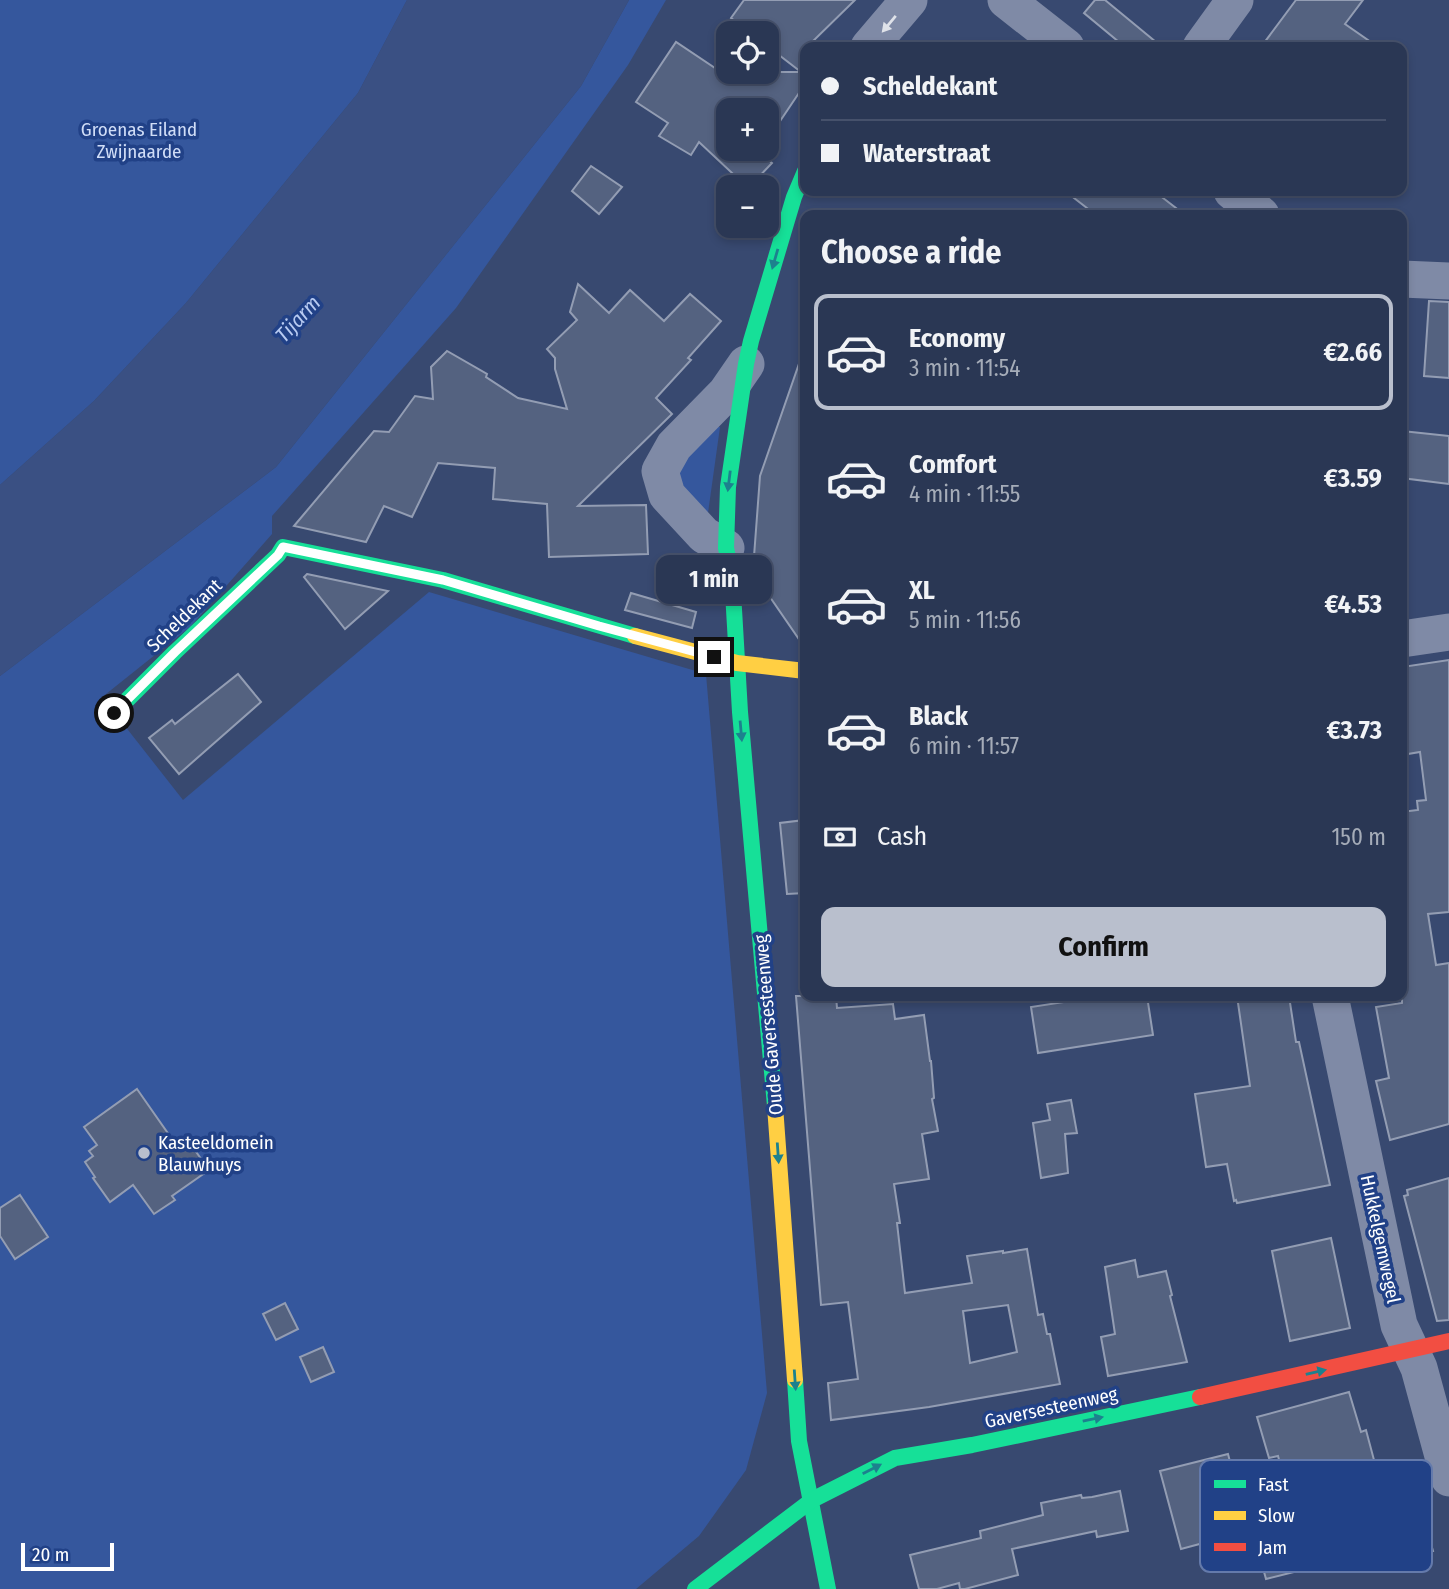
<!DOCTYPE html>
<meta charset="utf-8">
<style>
body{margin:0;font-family:"Fira Sans Condensed",sans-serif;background:#323f5a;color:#f1f3f6;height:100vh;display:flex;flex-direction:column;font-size:26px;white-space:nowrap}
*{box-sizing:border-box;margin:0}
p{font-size:23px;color:#a5acb8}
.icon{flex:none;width:38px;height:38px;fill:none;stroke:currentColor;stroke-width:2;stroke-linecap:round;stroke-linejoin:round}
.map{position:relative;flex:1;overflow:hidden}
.panel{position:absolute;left:800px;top:210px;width:607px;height:791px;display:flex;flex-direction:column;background:#2a3754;border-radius:14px;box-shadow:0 4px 10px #0003,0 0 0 2px #46516b}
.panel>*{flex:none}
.top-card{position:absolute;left:800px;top:42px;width:607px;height:154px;border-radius:14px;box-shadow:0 4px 10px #0003,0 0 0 2px #46516b;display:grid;align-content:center;height:154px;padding:0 21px;background:#2a3754}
.buttons{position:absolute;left:716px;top:21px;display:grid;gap:14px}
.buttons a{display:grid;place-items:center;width:63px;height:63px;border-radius:14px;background:#2a3754;box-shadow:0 4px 10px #0003,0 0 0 2px #46516b;font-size:35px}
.scale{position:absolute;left:21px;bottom:18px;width:93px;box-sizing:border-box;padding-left:7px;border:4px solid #fff;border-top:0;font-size:19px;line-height:24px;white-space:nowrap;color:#fff;-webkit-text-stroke:5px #214187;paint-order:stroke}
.end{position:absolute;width:32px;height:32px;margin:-16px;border:9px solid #fff;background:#111;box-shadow:0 0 0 4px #111}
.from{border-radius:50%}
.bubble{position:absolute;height:49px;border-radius:14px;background:#2a3754;box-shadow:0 4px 10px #0003,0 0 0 2px #46516b;font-size:23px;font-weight:700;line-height:49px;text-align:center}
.top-card b{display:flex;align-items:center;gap:24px;height:66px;font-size:26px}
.top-card b+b{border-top:2px solid #46516b}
.top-card i{width:18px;height:18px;background:#f1f3f6}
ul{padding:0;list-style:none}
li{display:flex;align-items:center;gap:21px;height:116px;margin:0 14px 10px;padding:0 7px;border:4px solid transparent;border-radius:14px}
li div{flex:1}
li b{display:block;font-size:26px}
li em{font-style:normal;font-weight:700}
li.active{border-color:#b9bfcd}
li>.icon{width:63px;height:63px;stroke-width:1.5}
h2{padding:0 21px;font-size:32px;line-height:84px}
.pay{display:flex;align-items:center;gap:18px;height:77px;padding:0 21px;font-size:26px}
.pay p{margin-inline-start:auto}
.cta{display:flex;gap:14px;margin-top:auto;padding:14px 21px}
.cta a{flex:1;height:80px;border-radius:14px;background:#b9bfcd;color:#111;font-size:28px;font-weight:700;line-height:80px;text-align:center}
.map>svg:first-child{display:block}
.green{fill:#35579d}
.water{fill:#3a5083}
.building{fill:#546280;stroke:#939db3;stroke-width:2;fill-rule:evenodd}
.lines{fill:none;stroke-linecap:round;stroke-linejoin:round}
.street{stroke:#7f8aa6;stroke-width:37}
.fast{stroke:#16e098;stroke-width:16}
.slow{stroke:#ffcf43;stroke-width:16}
.jam{stroke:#f24e42;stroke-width:16}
.oneway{fill:#dfe2e9}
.oneway2{fill:#1d818e}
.route{stroke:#fff;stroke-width:9}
.poi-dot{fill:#b9bfcd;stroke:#214187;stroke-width:2.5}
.labels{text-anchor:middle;stroke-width:7;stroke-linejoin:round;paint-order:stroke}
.park-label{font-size:19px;fill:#d0ddf7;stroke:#214187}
.street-label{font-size:19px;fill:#fff;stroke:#214187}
.poi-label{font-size:19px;fill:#fff;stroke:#214187;text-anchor:start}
.water-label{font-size:21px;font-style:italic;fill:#b7caf1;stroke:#214187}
.key{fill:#214187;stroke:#647aab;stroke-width:2}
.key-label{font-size:19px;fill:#fff}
</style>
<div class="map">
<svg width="1449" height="1589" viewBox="0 0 1449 1589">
<rect width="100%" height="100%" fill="#384970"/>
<!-- green -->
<g class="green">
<polygon points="0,0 407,0 358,93 186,303 94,401 0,485"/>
<polygon points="629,0 666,0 628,65 456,308 272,516 272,534 190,627 101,698 121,721 183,800 429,592 706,674 767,1393 746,1470 699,1536 636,1589 0,1589 0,676 276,467 581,86"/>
<polygon points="713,427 720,427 708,513 682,495 678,467"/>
</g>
<!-- water -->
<polygon class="water" points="407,0 629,0 581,86 276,467 0,676 0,485 94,401 186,303 358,93"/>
<!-- building -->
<g class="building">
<polygon points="744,0 855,0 807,47 805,47 805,84 766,142 766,110 728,110 728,149 762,149 760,152 772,163 749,187 747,187 699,142 691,155 659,136 668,123 636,102 676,42 721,72 801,72 766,45 766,33 751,33 731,18"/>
<polygon points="1095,0 1105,0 1162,47 1125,47 1084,13"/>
<polygon points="1296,0 1363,0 1345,24 1378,47 1261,47"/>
<polygon points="591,166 622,187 599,214 572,191"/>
<polygon points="1065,191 1154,191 1185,215 1096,215"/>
<polygon points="578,284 609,313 630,290 664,321 690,294 721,321 688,358 691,360 656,398 672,414 578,506 646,505 648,554 549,557 547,504 493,499 495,468 438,463 412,517 384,506 366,542 294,526 374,431 389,432 415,396 433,399 431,367 447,351 487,374 486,377 518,398 567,409 555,369 555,358 547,349 577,320 570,312"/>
<polygon points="1429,301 1449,302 1449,378 1424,376"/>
<polygon points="801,358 805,359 805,648 754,574 753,570 760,476"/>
<polygon points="1402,431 1449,436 1449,484 1402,478"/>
<polygon points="307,574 388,591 345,629 304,577"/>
<polygon points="631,593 696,612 692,628 625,610"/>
<polygon points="1449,660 1449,912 1428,914 1436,965 1449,963 1449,1124 1390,1140 1376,1081 1389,1078 1376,1007 1402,1003 1402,812 1418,810 1417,801 1426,800 1420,752 1402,755 1402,667"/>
<polygon points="238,674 261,702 179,774 149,738 172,720 175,724"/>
<polygon points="805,820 805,893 787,894 780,823"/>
<path d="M796,996H836L837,1008L893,1004L895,1019L924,1015L930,1061H931L934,1098L932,1099L938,1131L922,1134L929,1179L894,1184L900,1223H897L905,1293L972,1283L967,1256L1003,1251V1253L1027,1249L1038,1315L1043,1314L1047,1334H1050L1060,1384L929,1407L831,1420L828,1383L858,1379L848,1302L821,1305ZM1008,1305L1017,1352L970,1363L963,1311Z"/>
<polygon points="1103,996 1147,996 1153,1035 1038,1053 1031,1007"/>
<polygon points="1237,996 1289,996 1296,1042 1299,1042 1330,1185 1237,1203 1236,1200 1234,1201 1227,1164 1206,1167 1195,1094 1250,1086"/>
<polygon points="137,1089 179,1149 189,1142 209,1170 172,1196 175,1200 154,1214 133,1185 110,1202 93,1178 95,1177 85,1162 93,1156 89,1151 97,1145 84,1127"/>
<polygon points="1071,1100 1077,1133 1065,1134 1068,1173 1041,1178 1033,1123 1050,1120 1047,1104"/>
<polygon points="1449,1178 1449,1320 1437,1321 1404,1196 1408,1195 1407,1190"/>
<polygon points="20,1195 48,1237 15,1259 0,1236 0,1208"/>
<polygon points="1331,1238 1350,1328 1290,1341 1272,1251"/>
<polygon points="1135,1260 1138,1277 1166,1271 1172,1295 1170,1296 1187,1362 1108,1376 1101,1337 1115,1334 1105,1267"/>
<polygon points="285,1303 298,1329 276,1340 263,1314"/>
<polygon points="323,1347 334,1372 311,1382 300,1357"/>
<polygon points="1349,1392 1361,1432 1366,1430 1398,1550 1371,1557 1370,1553 1266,1579 1255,1539 1297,1526 1278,1456 1269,1458 1257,1417"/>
<polygon points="1228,1454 1248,1531 1181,1549 1160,1471"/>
<polygon points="1120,1491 1128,1531 1097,1537 1096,1531 1012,1549 1018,1575 965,1589 960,1589 959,1583 937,1589 919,1589 910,1555 981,1538 980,1531 1043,1515 1041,1503 1081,1495 1082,1498 1092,1497"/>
<polygon points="1426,1526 1433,1551 1409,1557 1403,1532"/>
</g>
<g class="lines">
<!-- street -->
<g class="street">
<polyline points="1006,0 1066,47"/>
<polyline points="869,47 909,0"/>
<polyline points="1201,47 1235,0"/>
<polyline points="1232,191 1261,215"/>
<polyline points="1402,279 1449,281"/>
<polyline points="726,548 704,535 667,495 660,471 674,446 726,393 746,364"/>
<polyline points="1402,639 1449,632"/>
<polyline points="1330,996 1399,1325 1419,1368 1449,1478"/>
</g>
<!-- fast -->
<g class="fast">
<polyline points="114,713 175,652 278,555 283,547 443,580 635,636"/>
<polyline points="775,1106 740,712 732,575 726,548 728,487 746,364 751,341 794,197 805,171"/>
<polyline points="795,1380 799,1441 828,1589"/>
<polyline points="695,1589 812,1500 895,1458 972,1445 1200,1397"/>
</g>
<!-- slow -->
<g class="slow">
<polyline points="635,636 737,663 805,671"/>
<polyline points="775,1106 795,1380"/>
</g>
<!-- jam -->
<polyline class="jam" points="1200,1397 1449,1341"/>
</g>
<!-- one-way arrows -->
<defs><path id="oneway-solid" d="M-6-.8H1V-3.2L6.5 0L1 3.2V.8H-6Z" transform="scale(1.75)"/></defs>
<use class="oneway" href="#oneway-solid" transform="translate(889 24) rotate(130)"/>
<g class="oneway2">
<use href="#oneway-solid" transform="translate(775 259) rotate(106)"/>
<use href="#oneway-solid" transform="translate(729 481) rotate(97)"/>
<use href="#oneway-solid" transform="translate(741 731) rotate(85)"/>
<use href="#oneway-solid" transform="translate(778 1153) rotate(86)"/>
<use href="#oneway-solid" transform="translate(1316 1372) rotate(-13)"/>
<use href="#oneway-solid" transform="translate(795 1380) rotate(86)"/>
<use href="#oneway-solid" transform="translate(1093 1419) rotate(-12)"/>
<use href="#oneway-solid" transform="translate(872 1469) rotate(-27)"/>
</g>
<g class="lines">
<!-- route -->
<polyline class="route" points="114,713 175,652 278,555 283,547 443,580 599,626 714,657"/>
</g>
<!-- markers -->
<circle class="poi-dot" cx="144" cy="1153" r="7"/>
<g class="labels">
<!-- park labels -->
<g class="park-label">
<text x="139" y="136">Groenas Eiland<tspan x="139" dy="22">Zwijnaarde</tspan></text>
</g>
<!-- street labels -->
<g class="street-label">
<text transform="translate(184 615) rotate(-44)" y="7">Scheldekant</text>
<text transform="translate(768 1025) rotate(-95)" y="7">Oude Gaversesteenweg</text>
<text transform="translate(1381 1239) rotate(78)" y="7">Hukkelgemwegel</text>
<text transform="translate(1051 1407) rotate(-12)" y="7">Gaversesteenweg</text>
</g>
<!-- poi labels -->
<g class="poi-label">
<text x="158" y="1149">Kasteeldomein<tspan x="158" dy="22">Blauwhuys</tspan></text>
</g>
<!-- water labels -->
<g class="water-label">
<text transform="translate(298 319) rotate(-47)" y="7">Tijarm</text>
</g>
</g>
<!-- legend -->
<rect x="1200" y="1460" width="232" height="112" rx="10" class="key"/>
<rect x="1214" y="1480" width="32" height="8" fill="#16e098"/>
<rect x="1214" y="1511" width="32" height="9" fill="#ffcf43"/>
<rect x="1214" y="1543" width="32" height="8" fill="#f24e42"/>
<g class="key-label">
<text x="1258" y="1491">Fast</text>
<text x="1258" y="1522">Slow</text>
<text x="1258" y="1554">Jam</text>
</g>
</svg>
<div class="buttons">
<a><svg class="icon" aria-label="locate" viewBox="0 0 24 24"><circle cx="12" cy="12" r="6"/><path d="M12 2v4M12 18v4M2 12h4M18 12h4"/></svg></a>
<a>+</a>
<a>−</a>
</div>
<div class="scale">20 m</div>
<i class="end from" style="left:114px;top:713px"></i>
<i class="end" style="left:714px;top:657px"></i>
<div class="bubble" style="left:656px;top:555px;width:116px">1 min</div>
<div class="top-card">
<b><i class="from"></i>Scheldekant</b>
<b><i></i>Waterstraat</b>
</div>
<section class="panel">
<h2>Choose a ride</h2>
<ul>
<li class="active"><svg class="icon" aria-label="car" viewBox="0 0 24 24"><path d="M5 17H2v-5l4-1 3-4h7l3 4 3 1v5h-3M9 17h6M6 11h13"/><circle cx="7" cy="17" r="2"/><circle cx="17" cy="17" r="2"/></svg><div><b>Economy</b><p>3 min · 11:54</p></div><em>€2.66</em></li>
<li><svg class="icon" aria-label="car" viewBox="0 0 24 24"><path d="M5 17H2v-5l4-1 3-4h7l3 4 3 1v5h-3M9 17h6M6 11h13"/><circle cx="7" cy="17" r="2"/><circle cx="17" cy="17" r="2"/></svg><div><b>Comfort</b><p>4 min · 11:55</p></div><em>€3.59</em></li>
<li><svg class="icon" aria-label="car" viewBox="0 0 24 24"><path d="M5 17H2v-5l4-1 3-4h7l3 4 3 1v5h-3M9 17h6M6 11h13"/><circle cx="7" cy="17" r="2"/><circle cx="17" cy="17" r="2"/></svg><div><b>XL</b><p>5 min · 11:56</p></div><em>€4.53</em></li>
<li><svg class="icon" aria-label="car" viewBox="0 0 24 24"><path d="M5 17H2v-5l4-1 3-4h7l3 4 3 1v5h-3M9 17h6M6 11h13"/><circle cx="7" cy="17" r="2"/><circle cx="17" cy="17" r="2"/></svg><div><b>Black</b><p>6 min · 11:57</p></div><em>€3.73</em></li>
</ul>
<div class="pay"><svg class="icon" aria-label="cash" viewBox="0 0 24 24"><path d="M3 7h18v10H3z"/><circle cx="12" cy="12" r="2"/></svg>Cash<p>150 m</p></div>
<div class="cta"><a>Confirm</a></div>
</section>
</div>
